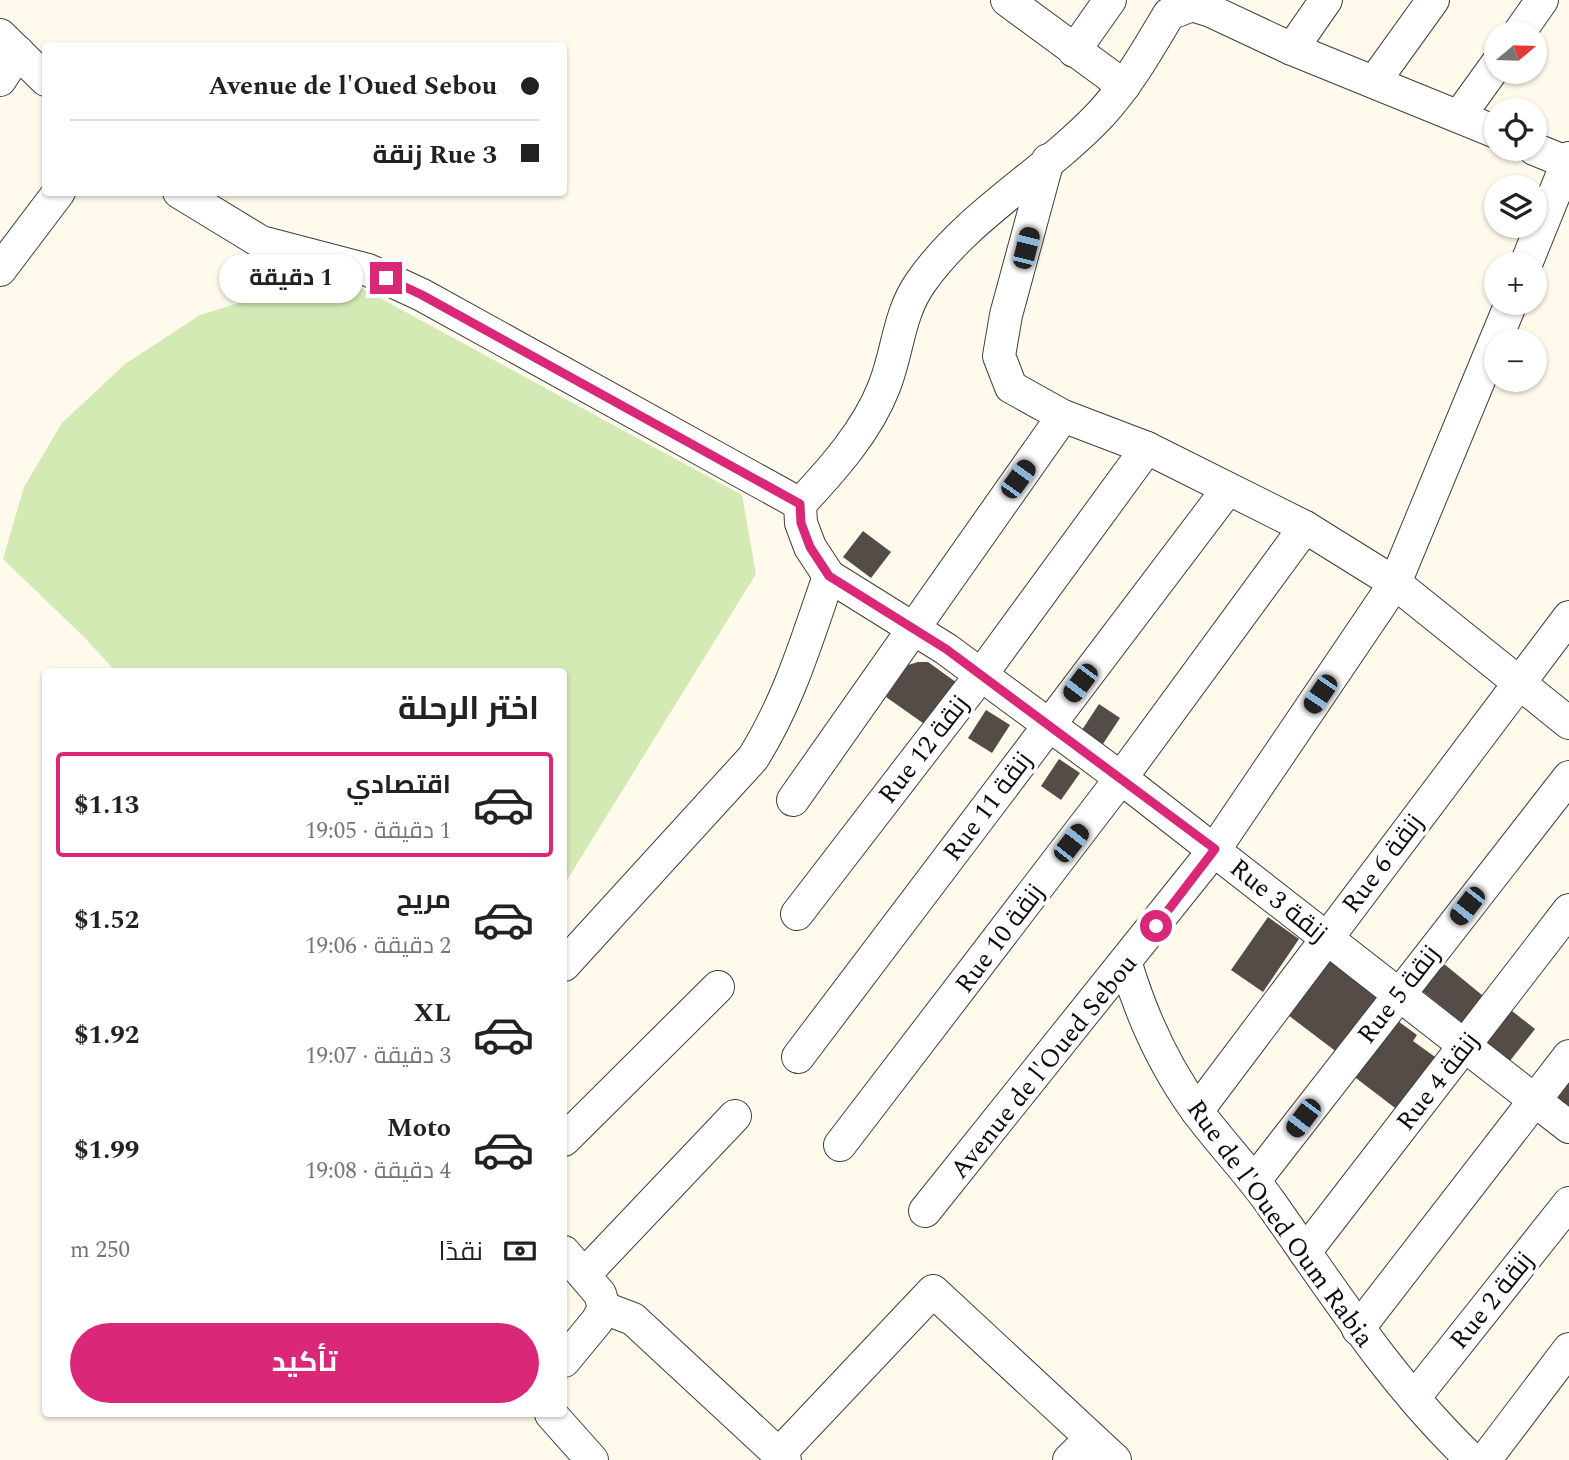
<!DOCTYPE html>
<html lang="ar">
<meta charset="utf-8">
<style>
body{margin:0;font-family:Spectral,Cairo,serif;background:#f6f6f6;color:#222;direction:rtl;height:100vh;display:flex;flex-direction:column;font-size:26px;white-space:nowrap}
*{box-sizing:border-box;margin:0}
p{font-size:23px;color:#767676}
.icon{flex:none;width:38px;height:38px;fill:none;stroke:currentColor;stroke-width:2;stroke-linecap:round;stroke-linejoin:round}
.map{position:relative;flex:1;overflow:hidden;direction:ltr}
.side{position:absolute;left:42px;top:668px;width:525px;height:749px;display:flex;flex-direction:column;background:#fff;border-radius:7px;box-shadow:0 2px 5px #0004;direction:rtl}
.side>*{flex:none}
.hud{position:absolute;left:42px;top:42px;width:525px;height:154px;border-radius:7px;box-shadow:0 2px 5px #0004;direction:rtl;display:grid;align-content:center;height:154px;padding:0 28px;background:#fff}
.needle{width:46px;rotate:71deg}
.tools{position:absolute;left:1484px;top:21px;display:grid;gap:14px}
.tools a{display:grid;place-items:center;width:63px;height:63px;border-radius:50%;background:#fff;box-shadow:0 2px 5px #0004;font-size:35px}
.end{position:absolute;width:32px;height:32px;margin:-16px;border:9px solid #db2777;background:#fff;box-shadow:0 0 0 4px #fff}
.from{border-radius:50%}
.bubble{position:absolute;height:49px;border-radius:24px;background:#fff;box-shadow:0 2px 5px #0004;font-size:23px;font-weight:700;line-height:49px;text-align:center;direction:rtl}
.car{position:absolute;width:21px;height:42px;margin:-21px -10px;border-radius:9px;box-shadow:0 0 5px 2px #0007;background:linear-gradient(#222 24%,#8ab4d8 0 40%,#222 0 76%,#8ab4d8 0 86%,#222 0)}
.hud b{display:flex;align-items:center;gap:24px;height:66px;font-size:26px}
.hud b+b{border-top:2px solid #e0e0e0}
.hud i{width:18px;height:18px;background:#222}
ul{padding:0;list-style:none}
li{display:flex;align-items:center;gap:21px;height:105px;margin:0 14px 10px;padding:0 14px;border:4px solid transparent;border-radius:7px}
li div{flex:1}
li b{display:block;font-size:26px}
li em{font-style:normal;font-weight:700}
li.current{border-color:#db2777}
li>.icon{width:63px;height:63px;stroke-width:1.5}
h2{padding:0 28px;font-size:32px;line-height:84px}
.pay{display:flex;align-items:center;gap:18px;height:77px;padding:0 28px;font-size:26px}
.pay p{margin-inline-start:auto}
.button{display:flex;gap:14px;margin-top:auto;padding:14px 28px}
.button a{flex:1;height:80px;border-radius:42px;background:#db2777;color:#fff;font-size:28px;font-weight:700;line-height:80px;text-align:center}
.map>svg:first-child{display:block}
.green{fill:#d4eab5}
.building{fill:#554c48}
.lines{fill:none;stroke-linecap:round;stroke-linejoin:round}
.minor-casing{stroke:#3f3f3f;stroke-width:34}
.minor{stroke:#fff;stroke-width:32}
.route{stroke:#db2777;stroke-width:9}
.labels{text-anchor:middle;stroke-width:7;stroke-linejoin:round;paint-order:stroke}
.street-label{font-size:26px;fill:#0c0c0c;stroke:#fff}
</style>
<div class="map">
<svg width="1569" height="1460" viewBox="0 0 1569 1460">
<rect width="100%" height="100%" fill="#fffaeb"/>
<!-- green -->
<polygon class="green" points="334,273 742,495 756,574 564,885 564,672 116,672 85,638 3,559 24,487 62,423 125,364 200,315"/>
<!-- building -->
<g class="building">
<polygon points="863,531 891,552 871,578 843,557"/>
<polygon points="918,662 928,662 960,685 930,728 886,697 908,665"/>
<polygon points="1099,704 1120,718 1099,750 1078,736"/>
<polygon points="986,710 1010,725 992,753 968,738"/>
<polygon points="1059,759 1080,773 1061,800 1041,786"/>
<polygon points="1268,917 1299,939 1263,992 1231,970"/>
<polygon points="1327,954 1385,998 1342,1056 1284,1012"/>
<polygon points="1438,959 1493,1004 1471,1030 1416,986"/>
<polygon points="1507,1007 1535,1029 1509,1062 1481,1039"/>
<polygon points="1391,1016 1417,1035 1413,1041 1442,1062 1403,1114 1348,1072"/>
<polygon points="1569,1062 1569,1112 1545,1093"/>
</g>
<g class="lines">
<defs>
<g id="minor">
<polyline points="1007,0 1124,86"/>
<polyline points="1519,33 1542,0"/>
<polyline points="0,35 46,80"/>
<polyline points="1292,49 1326,0"/>
<polyline points="1074,51 1110,0"/>
<polyline points="0,80 18,52"/>
<polyline points="1374,82 1433,0"/>
<polyline points="1460,115 1496,65"/>
<polyline points="1534,149 1566,162"/>
<polyline points="1048,160 1006,315 999,356 1011,387 1063,416 1147,448 1305,527 1395,583 1569,723"/>
<polyline points="179,192 261,242 368,270 422,295 800,504 801,523 810,547 829,576 946,649 1121,778 1569,1127"/>
<polyline points="1526,264 1569,158"/>
<polyline points="0,270 59,192"/>
<path d="M800,504C832,470 867,431 884,387C898,353 898,314 921,282C968,215 1044,174 1100,115C1128,85 1148,49 1169,14L1192,5L1211,11L1292,49L1496,132"/>
<polyline points="793,800 1063,416"/>
<polyline points="797,914 981,675 1147,448"/>
<path d="M1126,964C1142,1017 1164,1066 1197,1111C1220,1142 1247,1170 1270,1202C1333,1291 1392,1384 1472,1460"/>
<path d="M564,965L753,758C789,701 807,639 829,576"/>
<polyline points="798,1057 1228,489"/>
<polyline points="1197,1111 1569,617"/>
<polyline points="564,1140 718,987"/>
<polyline points="840,1145 1121,778 1305,527"/>
<polyline points="1255,1180 1569,777"/>
<polyline points="925,1211 1215,849 1395,583 1511,303"/>
<polyline points="564,1252 600,1294 604,1308 597,1321 564,1361"/>
<polyline points="1305,1252 1569,910"/>
<polyline points="584,1275 735,1116"/>
<polyline points="604,1308 633,1319 785,1460"/>
<polyline points="1358,1329 1569,1056"/>
<polyline points="1414,1398 1569,1203"/>
<polyline points="551,1414 592,1460"/>
<polyline points="779,1454 933,1291 1115,1460"/>
<polyline points="1069,1460 1091,1438"/>
<polyline points="1485,1460 1569,1349"/>
</g>
</defs>
<!-- minor casing -->
<use href="#minor" class="minor-casing"/>
<!-- minor -->
<use href="#minor" class="minor"/>
</g>
<g class="lines">
<!-- route -->
<polyline class="route" points="386,278 422,295 800,504 801,523 810,547 829,576 946,649 1215,849 1156,926"/>
</g>
<g class="labels">
<!-- street labels -->
<g class="street-label">
<text transform="translate(923 749) rotate(-52)" y="9">Rue 12 زنقة</text>
<text transform="translate(987 806) rotate(-53)" y="9">Rue 11 زنقة</text>
<text transform="translate(1382 863) rotate(-53)" y="9">Rue 6 زنقة</text>
<text transform="translate(1279 900) rotate(39)" y="9">Rue 3 زنقة</text>
<text transform="translate(999 938) rotate(-53)" y="9">Rue 10 زنقة</text>
<text transform="translate(1398 994) rotate(-52)" y="9">Rue 5 زنقة</text>
<text transform="translate(1043 1066) rotate(-51)" y="9">Avenue de l'Oued Sebou</text>
<text transform="translate(1437 1081) rotate(-52)" y="9">Rue 4 زنقة</text>
<text transform="translate(1281 1223) rotate(54)" y="9">Rue de l'Oued Oum Rabia</text>
<text transform="translate(1491 1300) rotate(-51)" y="9">Rue 2 زنقة</text>
</g>
</g>
</svg>
<div class="tools">
<a><svg class="needle" viewBox="-14 -14 28 28"><path d="M0-13l5 13h-10z" fill="#e53935"/><path d="M0 13l5-13h-10z" fill="#767676"/></svg></a>
<a><svg class="icon" aria-label="locate" viewBox="0 0 24 24"><circle cx="12" cy="12" r="6"/><path d="M12 2v4M12 18v4M2 12h4M18 12h4"/></svg></a>
<a><svg class="icon" aria-label="layers" viewBox="0 0 24 24"><path d="M12 4l9 5-9 5-9-5zM3 14l9 5 9-5"/></svg></a>
<a>+</a>
<a>−</a>
</div>
<i class="end from" style="left:1156px;top:926px"></i>
<i class="end" style="left:386px;top:278px"></i>
<div class="bubble" style="left:219px;top:254px;width:144px">1 دقيقة</div>
<i class="car" style="left:1026px;top:248px;rotate:14deg"></i>
<i class="car" style="left:1018px;top:479px;rotate:36deg"></i>
<i class="car" style="left:1080px;top:683px;rotate:217deg"></i>
<i class="car" style="left:1320px;top:694px;rotate:214deg"></i>
<i class="car" style="left:1071px;top:843px;rotate:38deg"></i>
<i class="car" style="left:1467px;top:906px;rotate:218deg"></i>
<i class="car" style="left:1303px;top:1118px;rotate:217deg"></i>
<div class="hud">
<b><i class="from"></i>Avenue de l'Oued Sebou</b>
<b><i></i>Rue 3 زنقة</b>
</div>
<section class="side">
<h2>اختر الرحلة</h2>
<ul>
<li class="current"><svg class="icon" aria-label="car" viewBox="0 0 24 24"><path d="M5 17H2v-5l4-1 3-4h7l3 4 3 1v5h-3M9 17h6M6 11h13"/><circle cx="7" cy="17" r="2"/><circle cx="17" cy="17" r="2"/></svg><div><b>اقتصادي</b><p>1 دقيقة · 19:05</p></div><em>$1.13</em></li>
<li><svg class="icon" aria-label="car" viewBox="0 0 24 24"><path d="M5 17H2v-5l4-1 3-4h7l3 4 3 1v5h-3M9 17h6M6 11h13"/><circle cx="7" cy="17" r="2"/><circle cx="17" cy="17" r="2"/></svg><div><b>مريح</b><p>2 دقيقة · 19:06</p></div><em>$1.52</em></li>
<li><svg class="icon" aria-label="car" viewBox="0 0 24 24"><path d="M5 17H2v-5l4-1 3-4h7l3 4 3 1v5h-3M9 17h6M6 11h13"/><circle cx="7" cy="17" r="2"/><circle cx="17" cy="17" r="2"/></svg><div><b>XL</b><p>3 دقيقة · 19:07</p></div><em>$1.92</em></li>
<li><svg class="icon" aria-label="car" viewBox="0 0 24 24"><path d="M5 17H2v-5l4-1 3-4h7l3 4 3 1v5h-3M9 17h6M6 11h13"/><circle cx="7" cy="17" r="2"/><circle cx="17" cy="17" r="2"/></svg><div><b>Moto</b><p>4 دقيقة · 19:08</p></div><em>$1.99</em></li>
</ul>
<div class="pay"><svg class="icon" aria-label="cash" viewBox="0 0 24 24"><path d="M3 7h18v10H3z"/><circle cx="12" cy="12" r="2"/></svg>نقدًا<p>250 m</p></div>
<div class="button"><a>تأكيد</a></div>
</section>
</div>
